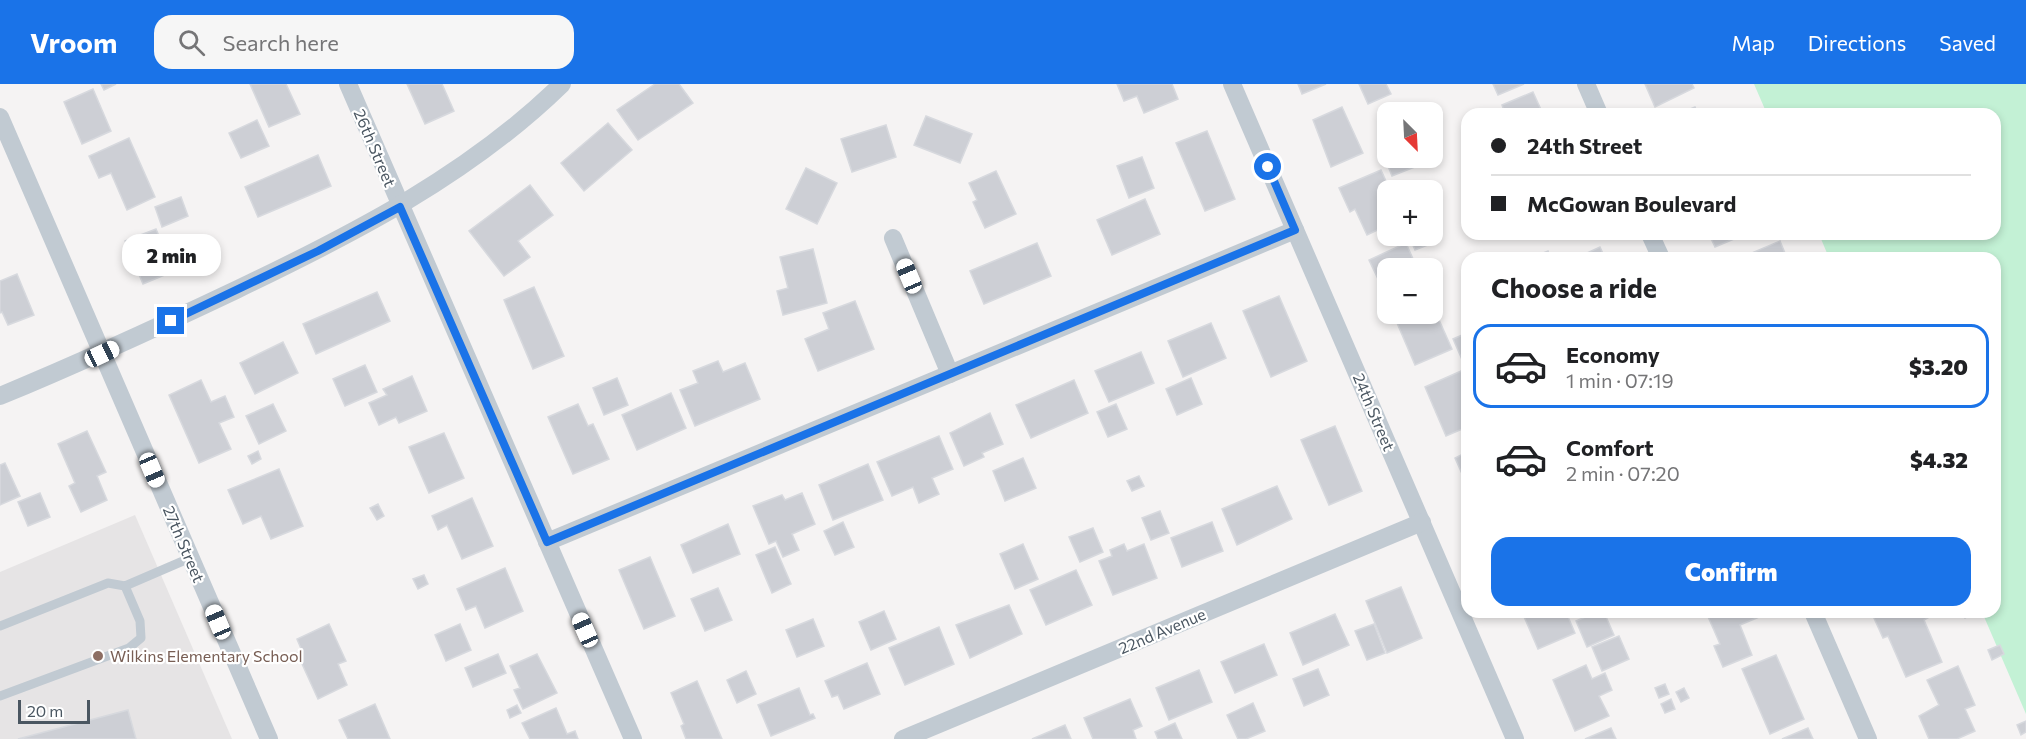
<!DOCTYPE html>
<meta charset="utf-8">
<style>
body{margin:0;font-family:Commissioner,sans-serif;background:#f6f6f6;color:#202124;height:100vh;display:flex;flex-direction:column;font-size:22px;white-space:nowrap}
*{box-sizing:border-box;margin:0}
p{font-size:20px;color:#757577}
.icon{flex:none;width:33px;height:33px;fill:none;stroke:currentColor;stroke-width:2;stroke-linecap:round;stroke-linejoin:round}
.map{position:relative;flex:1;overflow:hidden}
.side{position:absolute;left:1461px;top:168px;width:540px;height:366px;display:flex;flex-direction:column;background:#fff;border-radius:18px;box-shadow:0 3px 9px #0003}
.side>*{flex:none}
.hud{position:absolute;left:1461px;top:24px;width:540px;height:132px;border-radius:18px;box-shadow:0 3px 9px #0003;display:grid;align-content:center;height:132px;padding:0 30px;background:#fff}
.needle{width:39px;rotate:156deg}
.controls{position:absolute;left:1377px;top:18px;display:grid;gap:12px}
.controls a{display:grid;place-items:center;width:66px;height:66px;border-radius:12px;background:#fff;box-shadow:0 3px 9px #0003;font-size:30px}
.scale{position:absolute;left:18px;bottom:15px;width:72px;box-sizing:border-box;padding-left:6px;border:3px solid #4a5661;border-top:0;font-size:16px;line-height:21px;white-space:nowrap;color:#4a5661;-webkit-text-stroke:4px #fff;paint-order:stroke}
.end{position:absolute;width:27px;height:27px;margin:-14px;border:8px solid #1a73e8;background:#fff;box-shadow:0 0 0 3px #fff}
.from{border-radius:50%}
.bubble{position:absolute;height:42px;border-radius:18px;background:#fff;box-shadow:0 3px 9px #0003;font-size:20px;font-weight:800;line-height:42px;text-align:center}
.car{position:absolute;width:18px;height:36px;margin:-18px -9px;border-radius:8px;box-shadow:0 0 4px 2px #0007;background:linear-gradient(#fff 24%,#345 0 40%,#fff 0 76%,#345 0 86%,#fff 0)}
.hud b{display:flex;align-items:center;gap:21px;height:57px;font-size:22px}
.hud b+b{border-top:2px solid #e0e0e0}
.hud i{width:15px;height:15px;background:#202124}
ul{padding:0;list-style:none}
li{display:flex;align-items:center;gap:18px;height:84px;margin:0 12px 9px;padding:0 18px;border:3px solid transparent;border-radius:18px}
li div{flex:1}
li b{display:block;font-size:22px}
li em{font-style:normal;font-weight:800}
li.active{border-color:#1a73e8}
li>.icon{width:54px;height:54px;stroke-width:1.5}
h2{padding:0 30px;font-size:27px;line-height:72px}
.primary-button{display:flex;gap:12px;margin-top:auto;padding:12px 30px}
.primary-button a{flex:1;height:69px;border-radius:18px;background:#1a73e8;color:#fff;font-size:24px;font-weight:800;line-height:69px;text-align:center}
header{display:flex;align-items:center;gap:36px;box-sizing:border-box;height:84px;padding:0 30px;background:#1a73e8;color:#fff}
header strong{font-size:28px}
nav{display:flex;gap:33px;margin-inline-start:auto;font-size:21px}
.search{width:420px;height:54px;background:#f6f6f6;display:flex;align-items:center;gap:15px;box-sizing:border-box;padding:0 21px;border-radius:18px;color:#757577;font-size:22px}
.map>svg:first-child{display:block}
.education{fill:#e6e4e5}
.green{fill:#c3f1d5}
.building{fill:#cdcfd5;stroke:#d7d9de;stroke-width:1.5}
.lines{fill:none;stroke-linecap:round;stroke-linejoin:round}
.lane{stroke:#c1cad2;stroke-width:9}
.street{stroke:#c1cad2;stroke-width:18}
.route{stroke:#1a73e8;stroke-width:8}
.education-dot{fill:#8d6e63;stroke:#fff;stroke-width:2}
.labels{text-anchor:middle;stroke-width:4.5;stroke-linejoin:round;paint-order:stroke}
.street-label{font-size:16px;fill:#4a5661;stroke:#fff}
.education-label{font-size:16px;fill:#785e54;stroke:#fff;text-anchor:start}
</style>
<header>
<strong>Vroom</strong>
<div class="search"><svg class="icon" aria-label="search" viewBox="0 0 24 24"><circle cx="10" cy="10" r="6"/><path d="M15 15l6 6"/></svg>Search here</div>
<nav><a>Map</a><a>Directions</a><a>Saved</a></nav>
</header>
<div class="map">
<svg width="2026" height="655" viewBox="0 0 2026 655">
<rect width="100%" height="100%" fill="#f5f3f3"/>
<!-- education -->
<polygon class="education" points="135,431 232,655 0,655 0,488"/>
<!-- green -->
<polygon class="green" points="1754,0 2026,0 2026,630 1982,528 1995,528 1995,174 1829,174 1819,150 1995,150 1995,30 1767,30"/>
<!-- building -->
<g class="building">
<polygon points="101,0 116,0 104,6"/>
<polygon points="250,0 286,0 300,30 269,43"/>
<polygon points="407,0 442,0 454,27 425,40"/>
<polygon points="655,0 679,0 693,19 638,56 617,26"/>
<polygon points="1117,0 1172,0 1178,15 1144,29 1137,12 1124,17"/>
<polygon points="1298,0 1326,0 1302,10"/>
<polygon points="1359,0 1386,0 1391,10 1368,20"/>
<polygon points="1493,0 1524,0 1498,11"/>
<polygon points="1645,0 1692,0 1694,4 1655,23"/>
<polygon points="93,5 111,47 82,60 64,18"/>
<polygon points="1533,8 1543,30 1505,30 1502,21"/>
<polygon points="1342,23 1363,69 1331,83 1313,36"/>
<polygon points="1695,23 1698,30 1678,30"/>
<polygon points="926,32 972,50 960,79 914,61"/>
<polygon points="257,36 269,62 241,74 229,49"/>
<polygon points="608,39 632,66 584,107 561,79"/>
<polygon points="886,41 896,73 852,88 841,55"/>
<polygon points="1207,47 1235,115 1205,127 1176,59"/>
<polygon points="129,54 155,113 127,126 111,89 99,94 89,72"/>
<polygon points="1388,65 1388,74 1413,74 1417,82 1392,92 1382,67"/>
<polygon points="318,71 331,102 258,133 245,103"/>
<polygon points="1142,73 1154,104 1129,114 1117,82"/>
<polygon points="806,84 837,99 817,140 786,125"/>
<polygon points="1381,86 1390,106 1388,106 1388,141 1367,151 1355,125 1350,128 1339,104"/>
<polygon points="996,87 1016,130 985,144 973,118 977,116 969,99"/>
<polygon points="530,101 553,131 518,157 530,173 504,192 469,147"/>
<polygon points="181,113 188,132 162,143 155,123"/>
<polygon points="1145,115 1160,150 1112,171 1097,136"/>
<polygon points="1432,139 1440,156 1415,166 1409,152 1432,152"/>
<polygon points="156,145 174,187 143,200 125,157"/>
<polygon points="1709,150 1740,150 1741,152 1715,163"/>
<polygon points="1780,157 1787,174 1740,174"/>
<polygon points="1037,159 1051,192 984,220 970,187"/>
<polygon points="1406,159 1417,184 1388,184 1388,216 1369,176"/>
<polygon points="1600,163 1605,174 1576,174"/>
<polygon points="813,165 827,219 783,231 777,207 788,204 780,173"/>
<polygon points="1548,167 1550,174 1531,174"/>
<polygon points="17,190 34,231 8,241 2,228 0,229 0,197"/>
<polygon points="534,203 564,272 533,285 504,216"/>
<polygon points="377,208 390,237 316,270 303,240"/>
<polygon points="1279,212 1307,277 1271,293 1243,227"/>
<polygon points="855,217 874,265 818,287 805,255 829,245 823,229"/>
<polygon points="1432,220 1452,265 1415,281 1394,232 1432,230"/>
<polygon points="1211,239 1226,274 1183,293 1168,257"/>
<polygon points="1467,249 1467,279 1464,280 1453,255"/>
<polygon points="283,258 298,289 255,310 240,279"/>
<polygon points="1141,268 1154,299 1109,318 1095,287"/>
<polygon points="718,277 723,288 745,279 760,315 695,342 680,306 698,299 693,287"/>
<polygon points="365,281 377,308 345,322 333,295"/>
<polygon points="1461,287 1467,301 1467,343 1446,352 1425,303"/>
<polygon points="412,292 427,327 399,339 396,333 379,341 369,319 387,311 383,305"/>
<polygon points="617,294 628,321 604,331 593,304"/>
<polygon points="1191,294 1202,320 1177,331 1166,305"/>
<polygon points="201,296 211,318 225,312 234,333 219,339 231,365 199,379 169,311"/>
<polygon points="1074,296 1088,329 1031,354 1016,321"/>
<polygon points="671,309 686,344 637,366 622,331"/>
<polygon points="273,320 286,347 259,360 246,332"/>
<polygon points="578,320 588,342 593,340 609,375 573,390 548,333"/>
<polygon points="1116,320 1127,345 1108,353 1097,328"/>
<polygon points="990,329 1003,360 982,369 984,373 964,382 950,349"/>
<polygon points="1335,342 1362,407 1329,421 1301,356"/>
<polygon points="87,347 106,388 97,392 107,416 81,428 69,402 75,399 58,360"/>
<polygon points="444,349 464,394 429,409 409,363"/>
<polygon points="939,352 953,385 932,394 939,410 919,419 913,403 892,412 877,378"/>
<polygon points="258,367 261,375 252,380 248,372"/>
<polygon points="1467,368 1467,401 1455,374"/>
<polygon points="1023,374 1036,404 1005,417 993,387"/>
<polygon points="5,379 20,412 0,421 0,381"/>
<polygon points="868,380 883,416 833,436 819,401"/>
<polygon points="279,385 303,442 271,455 261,432 243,440 228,406"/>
<polygon points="1139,392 1144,402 1132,407 1127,397"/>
<polygon points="1277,402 1292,435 1237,461 1222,425"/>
<polygon points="40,409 50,433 28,442 18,418"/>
<polygon points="802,409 815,440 792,450 799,466 783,473 776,457 769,460 753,422 782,411 785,416"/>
<polygon points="472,414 493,462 462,475 447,441 438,446 432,432"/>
<polygon points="378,420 384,432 377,436 370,424"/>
<polygon points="1160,427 1169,449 1151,456 1142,434"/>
<polygon points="843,438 854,463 835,471 824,447"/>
<polygon points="1212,438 1223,467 1182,483 1171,454"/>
<polygon points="728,440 740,470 693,489 681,461"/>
<polygon points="1093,444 1103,468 1080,478 1069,453"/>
<polygon points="1023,460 1038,495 1015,505 1000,470"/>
<polygon points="1124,460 1127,467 1144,460 1157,494 1113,511 1099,477 1112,472 1110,466"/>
<polygon points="775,463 791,500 772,509 756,471"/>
<polygon points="650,473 675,532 644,545 619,486"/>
<polygon points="505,484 523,527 485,544 476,522 466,526 457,505"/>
<polygon points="1076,486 1092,521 1046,541 1030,506"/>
<polygon points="424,491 428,500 418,505 413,495"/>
<polygon points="1401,503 1422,554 1387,569 1366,517"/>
<polygon points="718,504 732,536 705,547 691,515"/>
<polygon points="1009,521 1022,550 970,574 956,541"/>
<polygon points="884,527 896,555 871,566 859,538"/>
<polygon points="1522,528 1566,528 1575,549 1538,565"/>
<polygon points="1597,528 1604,528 1614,551 1587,563 1576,537"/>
<polygon points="1706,528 1757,528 1759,533 1740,541 1752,571 1723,583 1714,562 1720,560"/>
<polygon points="1883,528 1938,528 1924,536 1942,578 1906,593 1888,552 1883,554 1873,532"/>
<polygon points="1963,528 1977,528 1965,534"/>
<polygon points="1335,530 1349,561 1303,581 1290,549"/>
<polygon points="813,535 824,562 797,573 786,546"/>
<polygon points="329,540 346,577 338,580 347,601 318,615 297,569 302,567 297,555"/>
<polygon points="460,540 471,566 446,577 435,551"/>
<polygon points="1374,540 1385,569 1367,576 1355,547"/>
<polygon points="939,543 954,580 905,601 889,564"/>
<polygon points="1619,552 1629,575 1602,587 1592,563"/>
<polygon points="1264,560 1277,591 1235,609 1221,578"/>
<polygon points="2000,561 2004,570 1992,576 1988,566"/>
<polygon points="498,570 506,589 473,603 465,584"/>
<polygon points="537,570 557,609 523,625 514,606 520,604 510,582"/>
<polygon points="1776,571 1804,635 1770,650 1742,585"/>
<polygon points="867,579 880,610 844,625 838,611 832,613 825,597"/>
<polygon points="1586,581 1592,595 1605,589 1612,606 1599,612 1609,632 1575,647 1553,596"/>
<polygon points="1958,582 1975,621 1965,625 1975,647 1957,655 1929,655 1919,632 1939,621 1927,596"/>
<polygon points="1318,585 1329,611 1304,622 1293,595"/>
<polygon points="1199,586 1212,618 1169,636 1156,604"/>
<polygon points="746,587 756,610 737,619 727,596"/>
<polygon points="697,597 722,655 686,655 681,642 684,640 671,609"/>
<polygon points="1665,600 1669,610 1659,614 1655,604"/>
<polygon points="799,604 810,631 813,630 815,634 771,652 758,621"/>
<polygon points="1684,604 1689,614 1681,618 1676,608"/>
<polygon points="1130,615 1142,642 1133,646 1136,655 1093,655 1084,634"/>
<polygon points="1671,615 1675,625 1665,629 1661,620"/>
<polygon points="1253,619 1265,647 1246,655 1238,655 1227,631"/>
<polygon points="375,620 390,655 348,655 339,636"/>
<polygon points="517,621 521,629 510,634 507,626"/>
<polygon points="556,624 567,650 575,647 578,655 530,655 522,639"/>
<polygon points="128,626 136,655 18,655"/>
<polygon points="2026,637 2026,648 2021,651 2017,641"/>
<polygon points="1175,639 1182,655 1158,655 1155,648"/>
<polygon points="1065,641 1071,655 1032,655"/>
<polygon points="1611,644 1616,655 1585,655"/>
<polygon points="1808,644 1813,655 1782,655"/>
</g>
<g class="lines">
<!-- lane -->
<g class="lane">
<polyline points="0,542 108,499 125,502 190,474"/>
<polyline points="0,612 129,564 141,554 140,537 125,502"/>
</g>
<!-- street -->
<g class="street">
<polyline points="348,0 633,655"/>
<polyline points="1232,0 1515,655"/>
<polyline points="1586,0 1599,30"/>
<polyline points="0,33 269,655"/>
<polyline points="1650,150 1661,174"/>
<polyline points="893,154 950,290"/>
<path d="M0,312C80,279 158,243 236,206C353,150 469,91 562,0"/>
<polyline points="547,458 1295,146"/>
<polyline points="1813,528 1868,655"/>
<polyline points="903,655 1422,438"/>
</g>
</g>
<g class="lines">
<!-- route -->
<polyline class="route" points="171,237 318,167 400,123 547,458 1295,146 1268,83"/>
</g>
<!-- markers -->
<circle class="education-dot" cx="98" cy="572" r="6"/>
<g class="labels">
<!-- street labels -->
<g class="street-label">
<text transform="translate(375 64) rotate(67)" y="6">26th Street</text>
<text transform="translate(1374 328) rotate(67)" y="6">24th Street</text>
<text transform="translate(184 460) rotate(67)" y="6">27th Street</text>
<text transform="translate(1162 547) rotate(-23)" y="6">22nd Avenue</text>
</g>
<!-- education labels -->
<g class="education-label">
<text x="110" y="578">Wilkins Elementary School</text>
</g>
</g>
</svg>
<div class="controls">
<a><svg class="needle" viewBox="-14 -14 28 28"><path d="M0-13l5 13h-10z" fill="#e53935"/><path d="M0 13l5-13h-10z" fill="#757577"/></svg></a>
<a>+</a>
<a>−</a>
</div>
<div class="scale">20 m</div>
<i class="end from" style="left:1268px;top:83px"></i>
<i class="end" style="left:171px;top:237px"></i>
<div class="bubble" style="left:122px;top:150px;width:99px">2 min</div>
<i class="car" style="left:909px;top:192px;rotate:337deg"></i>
<i class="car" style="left:102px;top:270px;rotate:65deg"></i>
<i class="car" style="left:152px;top:386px;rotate:157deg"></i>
<i class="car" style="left:218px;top:538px;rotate:337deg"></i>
<i class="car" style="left:585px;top:546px;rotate:336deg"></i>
<div class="hud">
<b><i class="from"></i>24th Street</b>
<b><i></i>McGowan Boulevard</b>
</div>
<section class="side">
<h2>Choose a ride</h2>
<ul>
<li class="active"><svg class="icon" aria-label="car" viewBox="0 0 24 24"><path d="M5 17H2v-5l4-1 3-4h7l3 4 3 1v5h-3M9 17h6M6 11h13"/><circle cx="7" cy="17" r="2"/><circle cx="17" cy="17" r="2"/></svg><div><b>Economy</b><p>1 min · 07:19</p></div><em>$3.20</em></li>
<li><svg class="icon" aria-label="car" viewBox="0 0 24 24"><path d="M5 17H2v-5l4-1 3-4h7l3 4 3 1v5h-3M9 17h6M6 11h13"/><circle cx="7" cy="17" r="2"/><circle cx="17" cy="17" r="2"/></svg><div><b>Comfort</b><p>2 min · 07:20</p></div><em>$4.32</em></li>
</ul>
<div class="primary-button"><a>Confirm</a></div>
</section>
</div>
